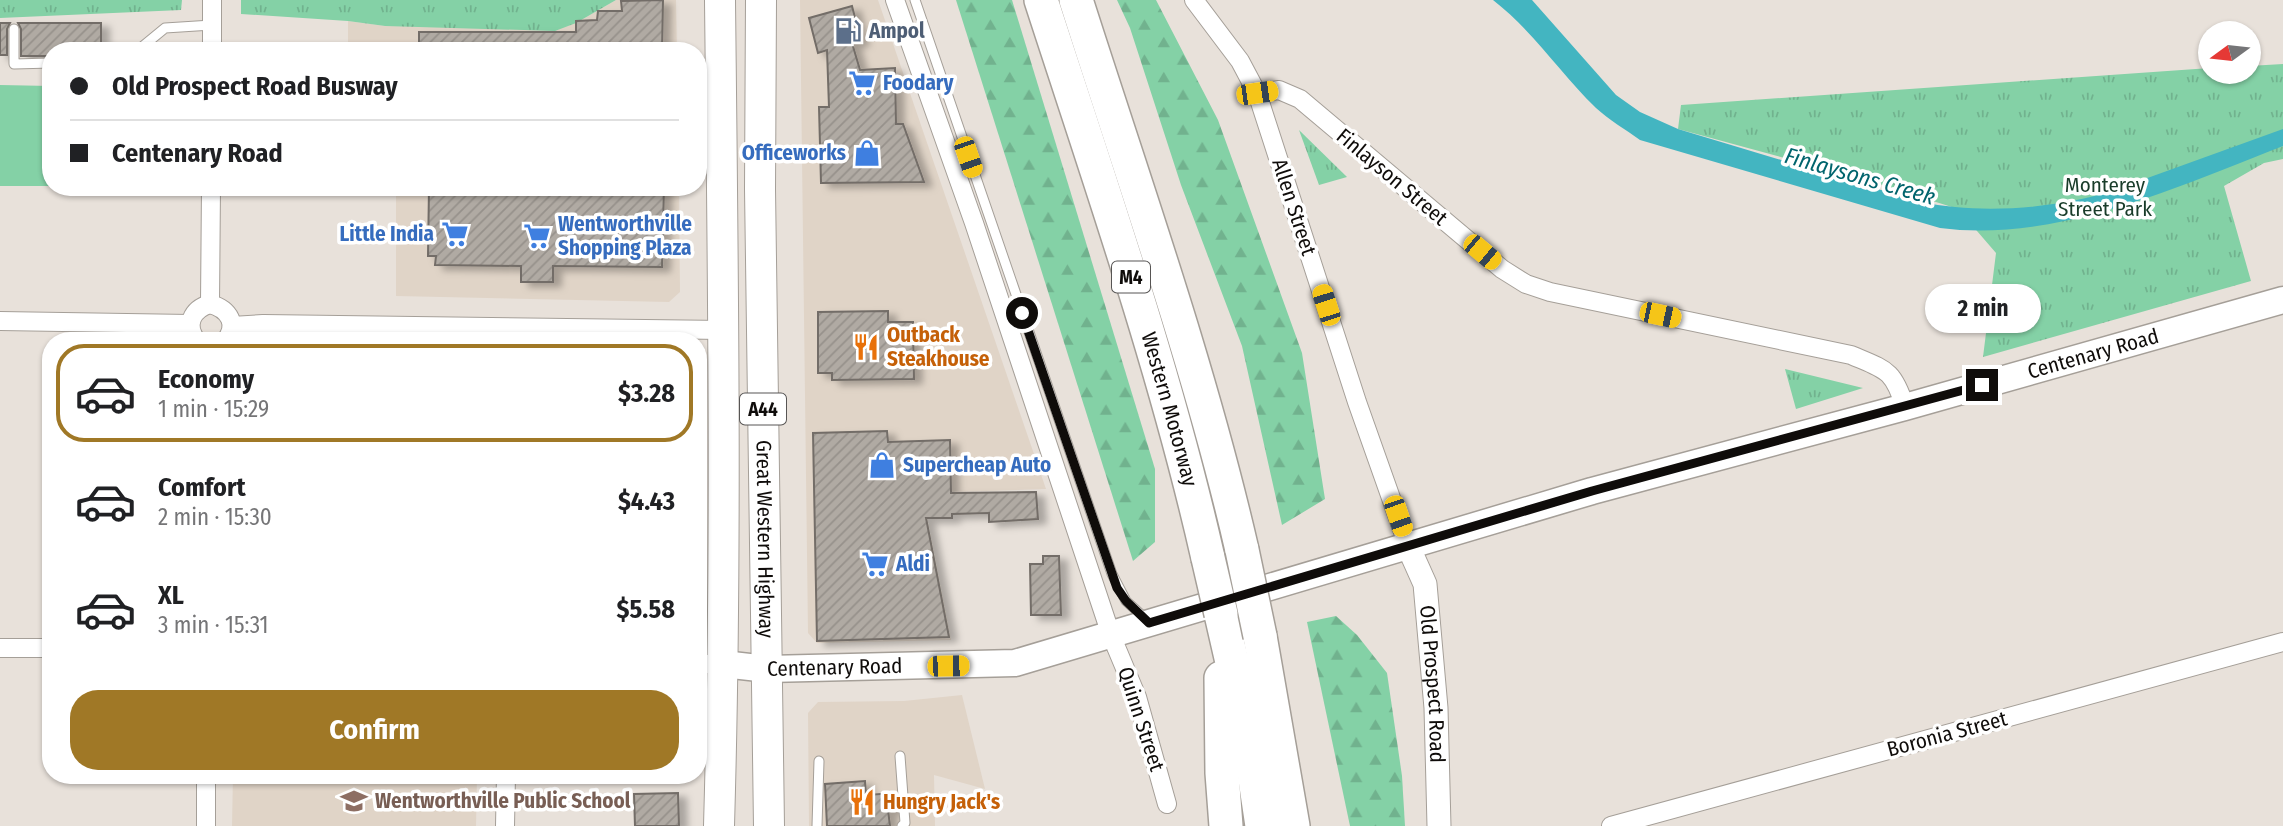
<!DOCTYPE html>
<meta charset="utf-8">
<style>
body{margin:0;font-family:"Fira Sans Condensed",sans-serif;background:#f6f6f6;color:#202124;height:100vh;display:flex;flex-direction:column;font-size:26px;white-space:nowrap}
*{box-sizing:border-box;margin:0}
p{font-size:23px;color:#757577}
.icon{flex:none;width:38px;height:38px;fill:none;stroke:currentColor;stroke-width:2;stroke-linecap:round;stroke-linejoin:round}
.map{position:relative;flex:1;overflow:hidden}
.sheet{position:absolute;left:42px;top:332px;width:665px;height:452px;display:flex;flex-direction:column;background:#fff;border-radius:28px;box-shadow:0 2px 5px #0004}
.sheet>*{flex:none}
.banner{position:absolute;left:42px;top:42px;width:665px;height:154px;border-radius:28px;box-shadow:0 2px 5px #0004;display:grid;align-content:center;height:154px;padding:0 28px;background:#fff}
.needle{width:46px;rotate:255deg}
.fabs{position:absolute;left:2198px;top:21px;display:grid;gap:14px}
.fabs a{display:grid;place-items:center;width:63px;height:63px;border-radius:50%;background:#fff;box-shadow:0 2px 5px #0004;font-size:35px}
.end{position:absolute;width:32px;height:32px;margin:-16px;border:9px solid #0f0c0a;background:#fff;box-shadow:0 0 0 4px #fff}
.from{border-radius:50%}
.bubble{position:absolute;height:49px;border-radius:24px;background:#fff;box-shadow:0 2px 5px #0004;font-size:23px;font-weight:700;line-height:49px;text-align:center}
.car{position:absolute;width:21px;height:42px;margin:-21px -10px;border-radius:9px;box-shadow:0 0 5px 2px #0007;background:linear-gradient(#f5c518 24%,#345 0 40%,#f5c518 0 76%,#345 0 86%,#f5c518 0)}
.banner b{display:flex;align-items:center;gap:24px;height:66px;font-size:26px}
.banner b+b{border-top:2px solid #e0e0e0}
.banner i{width:18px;height:18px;background:#202124}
ul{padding:12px 0 0;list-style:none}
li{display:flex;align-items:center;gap:21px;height:98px;margin:0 14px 10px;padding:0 14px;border:4px solid transparent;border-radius:28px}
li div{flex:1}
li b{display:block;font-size:26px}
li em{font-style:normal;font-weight:700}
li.selected{border-color:#a07826}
li>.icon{width:63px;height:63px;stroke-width:1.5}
.action{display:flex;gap:14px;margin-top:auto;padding:14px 28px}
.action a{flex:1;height:80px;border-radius:28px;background:#a07826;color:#fff;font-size:28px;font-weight:700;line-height:80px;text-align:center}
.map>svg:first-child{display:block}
.built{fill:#e0d4c7}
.grass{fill:#84d1a6}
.forest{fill:url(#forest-firs)}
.park{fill:url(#park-tufts)}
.water{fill:#43b5c1}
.building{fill:url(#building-hatch);stroke:#736d67;stroke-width:2;filter:url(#shadow)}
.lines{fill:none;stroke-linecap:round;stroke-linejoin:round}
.service-casing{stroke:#a59f98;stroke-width:11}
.minor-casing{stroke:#a59f98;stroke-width:20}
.tertiary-casing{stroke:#a59f98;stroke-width:25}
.secondary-casing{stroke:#a59f98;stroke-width:29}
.trunk-casing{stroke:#a59f98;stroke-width:32}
.motorway-casing{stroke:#a59f98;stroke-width:36}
.service{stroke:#fff;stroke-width:9}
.minor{stroke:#fff;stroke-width:18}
.tertiary{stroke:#fff;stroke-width:23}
.secondary{stroke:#fff;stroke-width:26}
.trunk{stroke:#fff;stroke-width:30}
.motorway{stroke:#fff;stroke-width:33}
.motorway-bridge-casing{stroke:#a59f98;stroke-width:36;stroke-linecap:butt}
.motorway-bridge{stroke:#fff;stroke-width:33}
.route{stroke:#0f0c0a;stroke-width:9}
.labels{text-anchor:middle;stroke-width:7;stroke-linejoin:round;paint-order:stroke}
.shield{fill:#fff;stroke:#575554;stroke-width:2}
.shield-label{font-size:19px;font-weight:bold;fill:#0f0c0a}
.service-label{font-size:21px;font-weight:bold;fill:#4e5e75;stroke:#fff;text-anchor:start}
.shop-label{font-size:21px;font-weight:bold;fill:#366cbe;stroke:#fff;text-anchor:start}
.street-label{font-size:21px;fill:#0f0c0a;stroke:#fff}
.park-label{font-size:21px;fill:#193c2a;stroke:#fff}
.food-label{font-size:21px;font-weight:bold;fill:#c56008;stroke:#fff;text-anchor:start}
.education-label{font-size:21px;font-weight:bold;fill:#785e54;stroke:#fff;text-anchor:start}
.water-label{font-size:23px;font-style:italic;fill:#00646d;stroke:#fff}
</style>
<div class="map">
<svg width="2283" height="826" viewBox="0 0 2283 826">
<defs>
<pattern id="forest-firs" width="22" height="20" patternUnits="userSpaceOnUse" patternTransform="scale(1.75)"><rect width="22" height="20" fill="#84d1a6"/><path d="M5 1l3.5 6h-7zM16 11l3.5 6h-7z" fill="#71b28e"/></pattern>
<pattern id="park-tufts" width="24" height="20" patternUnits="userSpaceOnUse" patternTransform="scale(1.75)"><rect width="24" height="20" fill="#84d1a6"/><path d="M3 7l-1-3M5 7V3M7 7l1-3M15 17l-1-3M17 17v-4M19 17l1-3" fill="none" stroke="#71b28e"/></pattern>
<pattern id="building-hatch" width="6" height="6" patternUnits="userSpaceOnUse" patternTransform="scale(1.75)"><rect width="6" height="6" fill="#b0aaa3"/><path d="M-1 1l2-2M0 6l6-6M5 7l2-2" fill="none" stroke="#96918b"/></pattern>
<filter id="shadow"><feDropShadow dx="8" dy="4.5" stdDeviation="3.5" flood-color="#0004"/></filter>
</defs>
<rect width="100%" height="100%" fill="#e8e1da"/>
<!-- built -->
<g class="built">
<polygon points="616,0 676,0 677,51 348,51 348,21 385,26 576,23"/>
<polygon points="800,0 878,0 1046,489 922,493 951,640 817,643 808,633"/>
<polygon points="396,187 679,187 680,292 669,302 396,296"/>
<polygon points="962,695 985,789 934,775 935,826 809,826 808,713 818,702 904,701"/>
<polygon points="233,775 477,775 476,826 232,826"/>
</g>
<!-- grass -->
<polygon class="grass" points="0,85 51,86 51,186 0,186"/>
<!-- forest -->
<g class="forest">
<polygon points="956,0 1012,0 1155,469 1155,542 1133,561"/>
<polygon points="1117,0 1156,0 1218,120 1302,353 1325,499 1282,525 1242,346 1181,185 1130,28"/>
<polygon points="1336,616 1357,635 1387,673 1402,776 1405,826 1350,826 1307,622"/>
</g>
<!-- park -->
<g class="park">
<polygon points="0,0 182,0 181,10 0,18"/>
<polygon points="241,0 616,0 576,23 555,31 385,26 348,21 241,14"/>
<polygon points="2283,64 2283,159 2264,163 2224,186 2251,281 1983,357 1996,253 1958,209 1873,182 1678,129 1681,105 2210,68 2210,72 2249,72 2249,66"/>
<polygon points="1299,130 1347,177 1319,185"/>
<polygon points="1785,369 1863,388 1796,409"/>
</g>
<!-- water -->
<path class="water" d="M1493,0H1532L1616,95L1640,112L1678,129L1921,202C1979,214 2049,209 2106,193L2283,129V146C2177,187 2056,243 1940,228L1640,140C1625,129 1609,120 1596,108C1560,73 1533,31 1493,0Z"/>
<!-- building -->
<g class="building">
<polygon points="663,0 662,51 419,51 419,32 576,32 576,21 597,20 598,11 622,11 621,1"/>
<polygon points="852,6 861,41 852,43 860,70 895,68 896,124 903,124 924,182 821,183 819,107 829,107 827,50 818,53 809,18"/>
<polygon points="0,23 10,23 7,29 7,55 0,55"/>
<polygon points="18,23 101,23 101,51 51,51 51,56 21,56 21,29"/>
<polygon points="429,187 664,187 662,267 553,266 553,282 521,282 521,266 435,265 436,256 428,256"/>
<polygon points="888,311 888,322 913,322 914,379 832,380 832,373 818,373 818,312"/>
<polygon points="887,431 888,442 950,440 951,493 1036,492 1038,519 989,522 989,513 952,514 952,518 926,518 949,637 817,641 813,433"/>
<polygon points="1043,556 1059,556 1061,615 1031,615 1030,564 1043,564"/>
<polygon points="865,781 866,795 896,793 897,809 888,810 890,826 827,826 825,784"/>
<polygon points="678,793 679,826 635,826 634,794"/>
</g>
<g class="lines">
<defs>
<g id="service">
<polyline points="915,0 1112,574 1126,601 1146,619"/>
<polyline points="14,29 14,64 51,63"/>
<polyline points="137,51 165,28 212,25"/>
<polyline points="900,756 905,823 902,826"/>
<polyline points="817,826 819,761"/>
</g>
<g id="minor">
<polyline points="895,0 974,223 1111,635 1137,697 1167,804"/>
<polyline points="1194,0 1240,61 1257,93 1357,402 1408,546"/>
<polyline points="212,51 212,0"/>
<path d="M1257,93L1279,90L1300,99L1502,269L1526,284L1550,292L1851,355C1886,370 1893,369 1905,407"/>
<polyline points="210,304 211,187"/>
<polyline points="0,321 190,324"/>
<polyline points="232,326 263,324 724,330"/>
<path d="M197,341C184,326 192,309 210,304C229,309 239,325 225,341"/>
<polyline points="0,648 51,648"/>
<polyline points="698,664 723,664"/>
<polyline points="206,826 206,775"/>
<polyline points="505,826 506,775"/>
<polyline points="1611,826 2283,642"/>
</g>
<g id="tertiary">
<path id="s1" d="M1408,546L1425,584L1436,708L1439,826"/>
</g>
<g id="secondary">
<path id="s2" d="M723,664L768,669L1015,663L1592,491L1905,407L2283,300"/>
</g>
<g id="trunk">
<path id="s3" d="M761,0L760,189L769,826"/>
<path d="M719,826C727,551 723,275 720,0"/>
</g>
<g id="motorway">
<path id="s4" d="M1041,0C1101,185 1165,368 1208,558"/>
<path d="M1076,0C1134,182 1199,363 1242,550"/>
<polyline points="1221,614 1248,732 1262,826"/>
<polyline points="1260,636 1293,826"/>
<polyline points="1221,678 1222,773 1226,826"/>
</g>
</defs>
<!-- service casing -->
<use href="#service" class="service-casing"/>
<!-- minor casing -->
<use href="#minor" class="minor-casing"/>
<!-- tertiary casing -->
<use href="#tertiary" class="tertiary-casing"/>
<!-- secondary casing -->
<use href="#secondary" class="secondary-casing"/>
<!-- trunk casing -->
<use href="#trunk" class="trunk-casing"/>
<!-- motorway casing -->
<use href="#motorway" class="motorway-casing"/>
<!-- service -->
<use href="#service" class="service"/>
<!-- minor -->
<use href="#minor" class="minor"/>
<!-- tertiary -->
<use href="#tertiary" class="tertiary"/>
<!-- secondary -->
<use href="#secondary" class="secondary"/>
<!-- trunk -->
<use href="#trunk" class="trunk"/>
<!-- motorway -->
<use href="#motorway" class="motorway"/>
<defs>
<g id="motorway-bridge">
<polyline points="1242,550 1260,636"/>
<polyline points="1208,558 1221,614"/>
</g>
</defs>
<!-- motorway-bridge casing -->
<use href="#motorway-bridge" class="motorway-bridge-casing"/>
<!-- motorway-bridge -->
<use href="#motorway-bridge" class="motorway-bridge"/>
</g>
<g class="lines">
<!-- route -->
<polyline class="route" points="1022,313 1117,588 1126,601 1149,623 1592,491 1982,385"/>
</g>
<!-- icons -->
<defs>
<symbol id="fuel-bare" viewBox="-9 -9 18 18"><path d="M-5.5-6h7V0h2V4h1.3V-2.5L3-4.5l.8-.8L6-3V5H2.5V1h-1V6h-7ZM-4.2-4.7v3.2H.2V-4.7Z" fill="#5c6f8a" stroke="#fff" stroke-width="2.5" paint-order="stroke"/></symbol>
<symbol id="supermarket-bare" viewBox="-9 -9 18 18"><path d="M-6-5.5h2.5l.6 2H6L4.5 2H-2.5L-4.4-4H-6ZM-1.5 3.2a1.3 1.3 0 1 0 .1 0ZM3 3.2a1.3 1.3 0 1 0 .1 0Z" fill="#3f7fe0" stroke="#fff" stroke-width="2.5" paint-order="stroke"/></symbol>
<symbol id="shop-bare" viewBox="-9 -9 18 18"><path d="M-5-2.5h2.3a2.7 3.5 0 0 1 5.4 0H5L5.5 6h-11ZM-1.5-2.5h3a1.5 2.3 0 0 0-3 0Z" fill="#3f7fe0" stroke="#fff" stroke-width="2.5" paint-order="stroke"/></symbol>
<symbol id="restaurant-bare" viewBox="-9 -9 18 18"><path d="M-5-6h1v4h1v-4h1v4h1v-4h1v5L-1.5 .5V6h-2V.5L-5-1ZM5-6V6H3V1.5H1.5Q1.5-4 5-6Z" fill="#e8710a" stroke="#fff" stroke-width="2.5" paint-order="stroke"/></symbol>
<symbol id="school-bare" viewBox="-9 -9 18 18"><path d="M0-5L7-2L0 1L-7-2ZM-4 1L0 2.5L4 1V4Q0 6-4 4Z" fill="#8d6e63" stroke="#fff" stroke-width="2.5" paint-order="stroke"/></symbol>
</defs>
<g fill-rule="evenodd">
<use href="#fuel-bare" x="829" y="12" width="38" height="38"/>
<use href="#supermarket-bare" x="843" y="64" width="38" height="38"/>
<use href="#shop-bare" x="848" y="134" width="38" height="38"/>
<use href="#supermarket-bare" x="436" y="215" width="38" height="38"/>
<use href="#supermarket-bare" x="518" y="217" width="38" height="38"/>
<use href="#restaurant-bare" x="847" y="328" width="38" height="38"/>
<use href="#shop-bare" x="863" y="446" width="38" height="38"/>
<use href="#supermarket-bare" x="856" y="545" width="38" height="38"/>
<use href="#school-bare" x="335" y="782" width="38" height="38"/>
<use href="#restaurant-bare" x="843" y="783" width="38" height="38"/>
</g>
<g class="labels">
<!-- shield labels -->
<g class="shield">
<rect x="1112" y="261.5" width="38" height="31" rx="5"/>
<rect x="740" y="393.5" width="46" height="31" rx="5"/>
</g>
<g class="shield-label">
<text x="1131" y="284">M4</text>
<text x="763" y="416">A44</text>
</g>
<!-- service labels -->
<g class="service-label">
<text x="869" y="38">Ampol</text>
</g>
<!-- shop labels -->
<g class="shop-label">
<text x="883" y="90">Foodary</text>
<text x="846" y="160" text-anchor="end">Officeworks</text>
<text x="558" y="231">Wentworthville<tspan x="558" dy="24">Shopping Plaza</tspan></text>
<text x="434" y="241" text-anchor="end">Little India</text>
<text x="903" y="472">Supercheap Auto</text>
<text x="896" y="571">Aldi</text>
</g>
<!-- street labels -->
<g class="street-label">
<text transform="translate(1392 177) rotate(40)" y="7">Finlayson Street</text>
<text transform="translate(1294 207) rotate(72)" y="7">Allen Street</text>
<text dy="7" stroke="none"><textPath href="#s2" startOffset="1414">Centenary Road</textPath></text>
<text dy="7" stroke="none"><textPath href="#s4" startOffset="429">Western Motorway</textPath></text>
<text dy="7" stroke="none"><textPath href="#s3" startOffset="539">Great Western Highway</textPath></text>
<text dy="7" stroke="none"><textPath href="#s2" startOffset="112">Centenary Road</textPath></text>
<text dy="7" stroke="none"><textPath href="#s1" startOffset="142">Old Prospect Road</textPath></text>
<text transform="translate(1141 719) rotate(72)" y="7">Quinn Street</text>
<text transform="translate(1947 734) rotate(-15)" y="7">Boronia Street</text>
</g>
<!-- park labels -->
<g class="park-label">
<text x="2105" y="192">Monterey<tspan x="2105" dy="24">Street Park</tspan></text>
</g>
<!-- food labels -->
<g class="food-label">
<text x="887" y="342">Outback<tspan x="887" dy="24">Steakhouse</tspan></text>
<text x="883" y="809">Hungry Jack's</text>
</g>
<!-- education labels -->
<g class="education-label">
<text x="375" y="808">Wentworthville Public School</text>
</g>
<!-- water labels -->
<g class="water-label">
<text transform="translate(1860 176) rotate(16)" y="8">Finlaysons Creek</text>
</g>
</g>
</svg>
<div class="fabs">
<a><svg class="needle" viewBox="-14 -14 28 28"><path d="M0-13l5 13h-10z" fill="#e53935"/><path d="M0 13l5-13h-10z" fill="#757577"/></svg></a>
</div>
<i class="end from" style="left:1022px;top:313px"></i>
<i class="end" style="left:1982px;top:385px"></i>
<div class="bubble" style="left:1925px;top:284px;width:116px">2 min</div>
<i class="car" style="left:1257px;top:93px;rotate:82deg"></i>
<i class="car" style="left:968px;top:157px;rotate:161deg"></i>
<i class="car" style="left:1482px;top:252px;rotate:130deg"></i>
<i class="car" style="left:1326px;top:305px;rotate:342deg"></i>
<i class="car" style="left:1660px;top:315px;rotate:102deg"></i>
<i class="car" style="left:1398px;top:516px;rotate:161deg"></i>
<i class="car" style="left:948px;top:666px;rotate:89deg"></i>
<div class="banner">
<b><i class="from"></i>Old Prospect Road Busway</b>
<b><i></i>Centenary Road</b>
</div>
<section class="sheet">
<ul>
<li class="selected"><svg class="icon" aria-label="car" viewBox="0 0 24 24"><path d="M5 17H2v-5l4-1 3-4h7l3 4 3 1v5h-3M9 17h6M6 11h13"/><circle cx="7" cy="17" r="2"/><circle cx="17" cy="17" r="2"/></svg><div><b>Economy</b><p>1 min · 15:29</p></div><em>$3.28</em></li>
<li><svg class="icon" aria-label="car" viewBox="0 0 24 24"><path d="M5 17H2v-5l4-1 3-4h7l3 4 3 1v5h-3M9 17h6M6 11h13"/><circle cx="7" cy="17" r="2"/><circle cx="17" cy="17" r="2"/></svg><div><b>Comfort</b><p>2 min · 15:30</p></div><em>$4.43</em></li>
<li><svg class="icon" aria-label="car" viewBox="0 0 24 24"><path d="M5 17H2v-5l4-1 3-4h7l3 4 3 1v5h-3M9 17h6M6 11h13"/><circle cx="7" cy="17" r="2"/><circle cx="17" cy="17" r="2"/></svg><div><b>XL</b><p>3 min · 15:31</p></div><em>$5.58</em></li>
</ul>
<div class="action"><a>Confirm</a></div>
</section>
</div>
